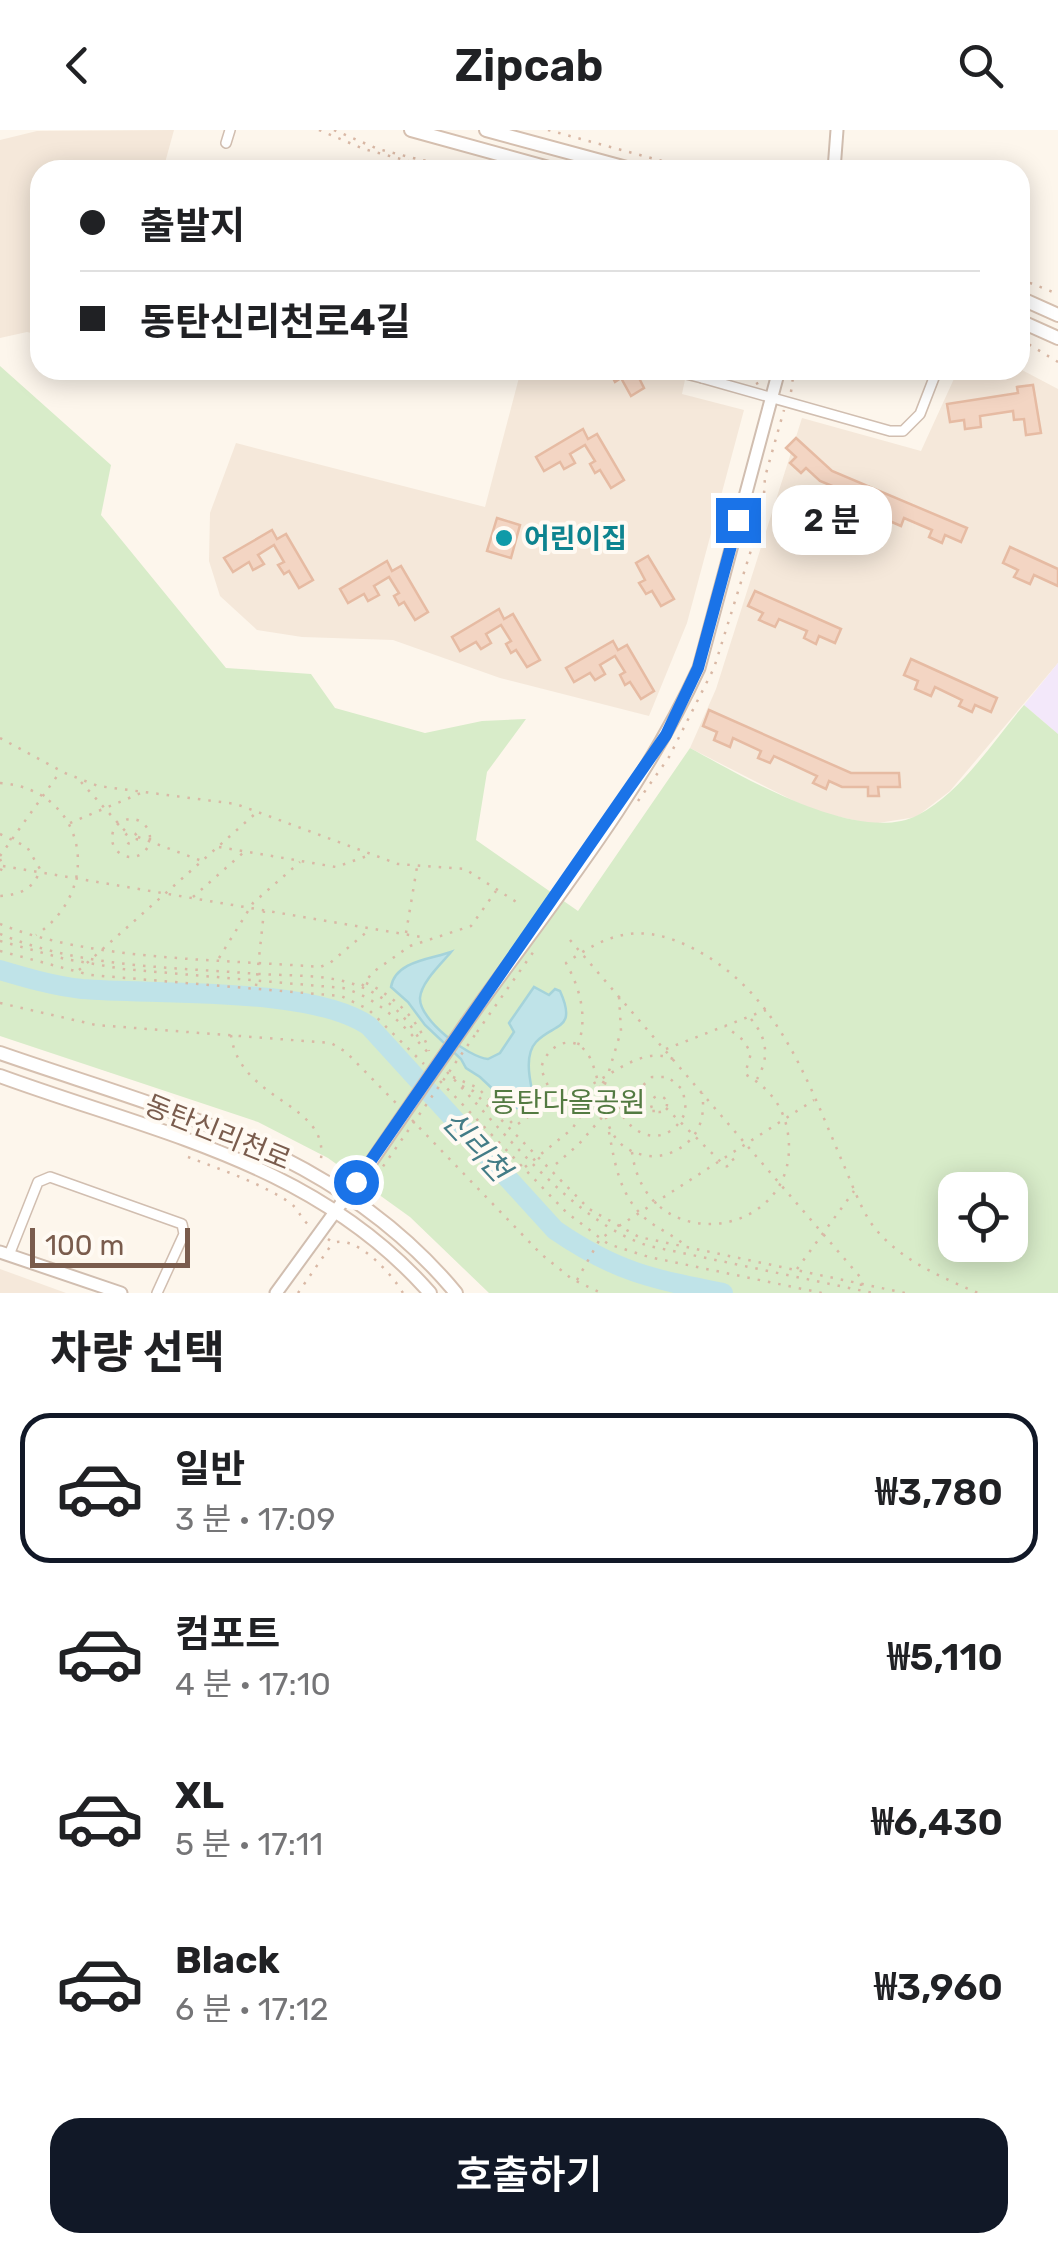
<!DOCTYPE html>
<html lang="ko">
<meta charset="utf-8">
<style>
body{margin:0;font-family:Rubik,"Noto Sans KR",sans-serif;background:#f2f2f2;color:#202124;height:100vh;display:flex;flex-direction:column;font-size:38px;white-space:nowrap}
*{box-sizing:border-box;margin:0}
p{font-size:32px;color:#757577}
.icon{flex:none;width:55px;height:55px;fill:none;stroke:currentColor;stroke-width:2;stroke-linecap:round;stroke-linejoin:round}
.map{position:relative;height:1163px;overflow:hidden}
.panel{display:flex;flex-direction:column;background:#fff;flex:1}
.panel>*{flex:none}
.banner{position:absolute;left:30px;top:30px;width:1000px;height:220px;border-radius:30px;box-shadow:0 5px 25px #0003;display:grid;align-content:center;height:220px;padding:0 50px;background:#fff}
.fabs{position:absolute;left:938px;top:1042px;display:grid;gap:20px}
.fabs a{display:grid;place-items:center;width:90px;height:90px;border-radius:20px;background:#fff;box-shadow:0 5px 25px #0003;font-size:50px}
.scale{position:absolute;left:30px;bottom:25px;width:160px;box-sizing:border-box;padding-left:10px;border:5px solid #7a5c4d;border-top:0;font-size:28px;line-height:35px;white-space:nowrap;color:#7a5c4d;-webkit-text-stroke:8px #fffaf3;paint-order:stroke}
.end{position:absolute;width:45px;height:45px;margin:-22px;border:12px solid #1a73e8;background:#fff;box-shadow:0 0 0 5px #fff}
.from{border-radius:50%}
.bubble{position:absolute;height:70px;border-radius:30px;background:#fff;box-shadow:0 5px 25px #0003;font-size:32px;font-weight:600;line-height:70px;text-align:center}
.banner b{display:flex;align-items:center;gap:35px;height:95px;font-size:38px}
.banner b+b{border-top:2px solid #e0e0e0}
.banner i{width:25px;height:25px;background:#202124}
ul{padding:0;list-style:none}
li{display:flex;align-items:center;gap:30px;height:150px;margin:0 20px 15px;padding:0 30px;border:5px solid transparent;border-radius:30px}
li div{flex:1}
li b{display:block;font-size:38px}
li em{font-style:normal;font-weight:600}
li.active{border-color:#111827}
li>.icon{width:90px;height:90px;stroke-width:1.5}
h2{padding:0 50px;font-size:45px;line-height:120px}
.button{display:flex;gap:20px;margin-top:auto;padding:20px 50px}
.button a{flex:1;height:115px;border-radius:30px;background:#111827;color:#fff;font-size:40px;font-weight:600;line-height:115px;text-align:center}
header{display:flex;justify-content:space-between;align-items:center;height:130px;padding:0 50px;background:#fff;font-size:45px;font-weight:600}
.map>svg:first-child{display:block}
.residential{fill:#f5e8da}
.education{fill:#f3e8fa}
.green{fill:#d8ecc9;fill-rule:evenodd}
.water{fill:#bfe3e8;stroke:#a5d3da;stroke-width:2.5}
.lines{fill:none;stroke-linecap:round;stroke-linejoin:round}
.river{stroke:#bfe3e8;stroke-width:20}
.building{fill:#f3d5c3;stroke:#e6bba3;stroke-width:2.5}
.minor-casing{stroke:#d1beb0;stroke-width:12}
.tertiary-casing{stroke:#d1beb0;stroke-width:15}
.secondary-casing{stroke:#d6c0b0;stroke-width:16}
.path{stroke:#d9b8a5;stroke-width:2.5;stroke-dasharray:2.5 8;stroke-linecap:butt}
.minor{stroke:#fff;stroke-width:9}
.tertiary{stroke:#fff;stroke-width:11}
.secondary{stroke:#fff;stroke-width:12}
.tertiary-bridge-casing{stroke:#d1beb0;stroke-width:15;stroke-linecap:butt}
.path-bridge{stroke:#d9b8a5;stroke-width:2.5;stroke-dasharray:2.5 8;stroke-linecap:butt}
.tertiary-bridge{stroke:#fff;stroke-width:11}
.route{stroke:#1a73e8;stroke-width:12}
.culture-dot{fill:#0f9aa8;stroke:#fffaf3;stroke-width:4}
.labels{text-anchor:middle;stroke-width:8;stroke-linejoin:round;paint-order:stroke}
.culture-label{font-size:28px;font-weight:bold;fill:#0d838f;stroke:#fffaf3;text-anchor:start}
.park-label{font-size:28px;fill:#537a41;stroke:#fffaf3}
.street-label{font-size:28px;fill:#7a5c4d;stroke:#fffaf3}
.water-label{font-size:30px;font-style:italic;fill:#437c86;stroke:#fffaf3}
</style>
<header><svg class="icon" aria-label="back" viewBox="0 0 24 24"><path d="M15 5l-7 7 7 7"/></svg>Zipcab<svg class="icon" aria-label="search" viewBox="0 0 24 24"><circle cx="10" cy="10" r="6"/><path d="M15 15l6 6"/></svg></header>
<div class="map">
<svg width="1058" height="1163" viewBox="0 0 1058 1163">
<rect width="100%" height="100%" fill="#fdf6ec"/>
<!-- residential -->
<g class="residential">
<polygon points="174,0 163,40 40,40 40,205 27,202 0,208 0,10 37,1"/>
<polygon points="1020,239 1058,259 1058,533 950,661 916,687 872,694 822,683 796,672 690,618 716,559 802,288 921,321 958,240"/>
<polygon points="521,240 687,240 682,264 744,280 687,493 649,586 500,548 393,510 302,507 257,500 220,466 209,431 210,383 236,313 485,377"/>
<polygon points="0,1139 66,1163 0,1163"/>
</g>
<!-- education -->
<polygon class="education" points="1058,533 1058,604 1024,575"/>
<!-- green -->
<path class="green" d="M0,236L111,335L101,385L226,538L311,544L335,578L425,603L482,591L526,589L487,642L476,710L578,781L690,618C743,647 859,716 918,685C961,663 993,611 1024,575L1058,604V1163H489L410,1087L328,1028L258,992L0,906ZM955,1060H1010V1115H955Z"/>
<!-- water -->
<path class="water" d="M451,822C442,833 421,852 420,868C419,890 468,927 488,929L500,923L514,902L509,893L534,857L549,865L555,859L560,861C578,901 553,893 536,912C525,924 529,946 532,960L518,978H513L480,947L466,938L461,929L425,895L408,872L391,857C395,831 431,829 451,822Z"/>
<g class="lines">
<!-- river -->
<path class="river" d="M0,840C27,848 54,856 82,859C156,865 311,856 369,896L555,1100C616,1142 652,1149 723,1163"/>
</g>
<!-- building -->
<g class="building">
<polygon points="609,240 635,240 644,258 631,266 621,248 615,252"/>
<polygon points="1033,255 1041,303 1026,305 1024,289 1014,290 1013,281 980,286 981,297 965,299 964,290 950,292 947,274 1018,263 1017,257"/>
<polygon points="583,299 588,309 597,304 624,350 611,358 600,340 595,343 590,334 595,331 585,315 570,324 575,333 564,339 560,332 544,341 536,327"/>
<polygon points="796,308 832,341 967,398 961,412 945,405 942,413 929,407 932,400 904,388 901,396 885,389 888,382 851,365 848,372 833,366 837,358 820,351 806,338 801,343 790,333 796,327 786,318"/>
<polygon points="497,388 520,395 511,428 487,421"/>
<polygon points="272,400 277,409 286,404 313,450 299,458 289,441 284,444 278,435 284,432 274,415 258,425 264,434 253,440 249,432 233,442 224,428"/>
<polygon points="1010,417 1058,439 1058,456 1034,445 1030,454 1014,447 1018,440 1003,433"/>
<polygon points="648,426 674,469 661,476 652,461 646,464 639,453 645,450 636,433"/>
<polygon points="387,431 392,441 401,436 428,482 415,490 404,472 399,475 394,466 399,463 389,447 374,456 379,465 368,471 364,464 348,473 340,459"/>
<polygon points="755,461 841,499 835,513 819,506 816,514 804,508 807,501 779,489 775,497 759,490 763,483 748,476"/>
<polygon points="499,479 504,489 513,484 540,530 527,537 516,520 511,523 506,514 511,511 501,495 486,504 491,513 481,519 476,512 460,521 452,507"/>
<polygon points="613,511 618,520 627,515 654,561 641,569 630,552 625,555 620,545 625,542 615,526 600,535 605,544 595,550 590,543 574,552 566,538"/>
<polygon points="911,529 997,568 991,582 975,575 972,582 959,576 962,570 935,557 931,566 915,559 918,551 904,545"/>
<polygon points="709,580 851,643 899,643 900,657 878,657 879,666 868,666 868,657 842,657 829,651 826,659 813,653 817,646 774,626 770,633 758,628 761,621 733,608 730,617 714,610 717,602 703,596"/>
</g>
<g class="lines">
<defs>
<g id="minor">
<polyline points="226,13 230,0"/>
<polyline points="704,240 702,248 890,301 903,301 920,284 937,240"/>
<polyline points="686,244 702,248"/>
<polyline points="9,1125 38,1052 50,1047 182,1094 184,1104 157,1163"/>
</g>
<g id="tertiary">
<polyline points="834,40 837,0"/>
<path d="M467,892C548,778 640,666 699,538L779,240"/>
<polyline points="0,1122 121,1163"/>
<polyline points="276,1163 367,1038"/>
</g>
<g id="secondary">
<polyline points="411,0 556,40"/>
<polyline points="486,0 634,40"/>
<polyline points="1020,168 1058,185"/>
<polyline points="1020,191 1058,208"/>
<path d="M0,923C169,982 336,1018 456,1163"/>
<path d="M0,946C156,1003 315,1032 430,1163"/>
</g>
</defs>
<!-- minor casing -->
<use href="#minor" class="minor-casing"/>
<!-- tertiary casing -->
<use href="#tertiary" class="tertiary-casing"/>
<!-- secondary casing -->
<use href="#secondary" class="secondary-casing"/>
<!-- path -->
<g class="path">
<polyline points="319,0 364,19 412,32 474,40"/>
<polyline points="334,0 378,19 421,30 488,40"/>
<polyline points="548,0 695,40"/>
<polyline points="1020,149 1058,164"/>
<polyline points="1020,209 1058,232"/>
<polyline points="756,254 762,251 766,240"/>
<polyline points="791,262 794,240"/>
<polyline points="0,608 65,643 98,656 236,674 398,734 465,739 521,775"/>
<polyline points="81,652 127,703"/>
<path d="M0,653C86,659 105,759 36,805"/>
<polyline points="638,671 669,627 714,538 763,382 765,347 784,280"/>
<circle cx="131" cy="708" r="19"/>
<polyline points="70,693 141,663"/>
<circle cx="131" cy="708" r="6"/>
<path d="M0,704L27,717L40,739C35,759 19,765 0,766"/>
<polyline points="138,707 202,731"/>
<polyline points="219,717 336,737 367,726"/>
<polyline points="0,726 60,642"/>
<polyline points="0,729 3,736 0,742"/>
<polyline points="3,736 427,808"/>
<polyline points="193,767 244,722"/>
<path d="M0,794C91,831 221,829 320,837L330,833L369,800"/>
<polyline points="406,803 417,737"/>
<path d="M0,804C82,838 172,837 259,844C291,846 329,844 359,856C386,866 407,887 421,912"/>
<polyline points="570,810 861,1148 861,1163"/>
<path d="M0,811L65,829L123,839L343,858C381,869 405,897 431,926"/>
<polyline points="0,821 90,845 341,866 368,879 424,934"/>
<polyline points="219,828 253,773 300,732"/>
<polyline points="79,840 256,683"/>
<path d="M366,853C395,866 420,891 429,921"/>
<polyline points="256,856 264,781"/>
<polyline points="362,856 373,842 410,816 471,796 496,761"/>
<polyline points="0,873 96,895 331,913 346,922 396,973"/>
<path d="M751,889C767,908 770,927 757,949"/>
<polyline points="477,902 534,821"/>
<path d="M231,905C240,974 334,972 320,1034"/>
<path d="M578,915C588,887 580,858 566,833C607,804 638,793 686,815C775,856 806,947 842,1031C851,1051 859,1075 871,1093C897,1129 939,1146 978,1163"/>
<polyline points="666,919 766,880"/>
<path d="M673,929C627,909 583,985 548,956L541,939C546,914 576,900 590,928C607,963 596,1014 643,1025C659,1029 675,1023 687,1013C702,1000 705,981 702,963"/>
<polyline points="609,941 621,901 619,866"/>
<path d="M447,942C502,999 574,1093 649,1116L873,1163"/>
<polyline points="453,947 478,958 515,996 538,980 552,962"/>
<polyline points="440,951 566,1082 608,1114 649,1127 822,1163"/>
<path d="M604,953L613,956C615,1000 664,1029 686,981L683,960L668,947H652L637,961V973L645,981H662"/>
<polyline points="462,956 473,961 589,1079 639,1107 905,1163"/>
<circle cx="659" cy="974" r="8"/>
<polyline points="412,990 541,1124 572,1149 601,1163"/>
<path d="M609,1002C615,1035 620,1067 647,1090C660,1100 675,1106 687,1117"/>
<path d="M632,1022C646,1132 803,1108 788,1004C784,976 769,958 745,944L751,923L743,910L725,896"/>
<path d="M188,1027C222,1040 258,1052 289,1072C299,1079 300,1088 309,1095"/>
<polyline points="556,1034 579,1014 604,985"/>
<polyline points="525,1037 572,999 606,948"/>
<polyline points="726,1037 734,1031 730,1025"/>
<polyline points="373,1069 371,1054 377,1045"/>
<polyline points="619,1096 814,970"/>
<path d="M328,1109L333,1113C356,1104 392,1144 403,1163"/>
<polyline points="797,1139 854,1061"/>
<polyline points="577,1150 600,1109 612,1101"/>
<polyline points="298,1163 332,1114"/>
</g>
<!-- minor -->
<use href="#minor" class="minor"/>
<!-- tertiary -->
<use href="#tertiary" class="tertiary"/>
<!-- secondary -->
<use href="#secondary" class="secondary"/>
<defs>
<polyline id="tertiary-bridge" points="367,1038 467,892"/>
</defs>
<!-- tertiary-bridge casing -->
<use href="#tertiary-bridge" class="tertiary-bridge-casing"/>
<!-- path-bridge -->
<g class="path-bridge">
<polyline points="666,978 726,1037"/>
<polyline points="377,1045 477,902"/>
</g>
<!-- tertiary-bridge -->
<use href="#tertiary-bridge" class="tertiary-bridge"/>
</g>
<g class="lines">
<!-- route -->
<polyline class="route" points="356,1052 666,605 698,538 738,390"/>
</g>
<!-- markers -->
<circle class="culture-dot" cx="504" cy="408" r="10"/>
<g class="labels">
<!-- culture labels -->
<g class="culture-label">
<text x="524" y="418">어린이집</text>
</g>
<!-- park labels -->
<g class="park-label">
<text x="568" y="982">동탄다올공원</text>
</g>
<!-- street labels -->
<g class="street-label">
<text transform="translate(218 1002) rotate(22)" y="10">동탄신리천로</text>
</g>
<!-- water labels -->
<g class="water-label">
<text transform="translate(476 1016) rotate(47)" y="10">신리천</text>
</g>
</g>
</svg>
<div class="fabs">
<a><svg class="icon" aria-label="locate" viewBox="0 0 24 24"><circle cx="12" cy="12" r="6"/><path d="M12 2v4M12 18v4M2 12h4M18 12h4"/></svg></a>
</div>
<div class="scale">100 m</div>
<i class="end from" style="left:356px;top:1052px"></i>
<i class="end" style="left:738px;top:390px"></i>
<div class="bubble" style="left:772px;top:355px;width:120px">2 분</div>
<div class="banner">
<b><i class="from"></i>출발지</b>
<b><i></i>동탄신리천로4길</b>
</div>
</div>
<section class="panel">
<h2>차량 선택</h2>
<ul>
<li class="active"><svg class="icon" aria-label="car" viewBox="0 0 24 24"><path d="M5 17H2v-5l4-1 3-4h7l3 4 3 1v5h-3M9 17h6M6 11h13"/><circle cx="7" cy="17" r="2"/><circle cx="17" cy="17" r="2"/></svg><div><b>일반</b><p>3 분 · 17:09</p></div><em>₩3,780</em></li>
<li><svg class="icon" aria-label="car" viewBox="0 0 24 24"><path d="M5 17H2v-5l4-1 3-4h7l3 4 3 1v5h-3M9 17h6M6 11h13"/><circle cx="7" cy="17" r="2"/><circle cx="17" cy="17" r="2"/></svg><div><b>컴포트</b><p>4 분 · 17:10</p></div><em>₩5,110</em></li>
<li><svg class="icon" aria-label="car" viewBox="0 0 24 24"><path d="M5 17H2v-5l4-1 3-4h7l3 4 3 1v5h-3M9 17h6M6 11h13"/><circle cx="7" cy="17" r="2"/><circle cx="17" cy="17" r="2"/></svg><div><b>XL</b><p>5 분 · 17:11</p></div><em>₩6,430</em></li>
<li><svg class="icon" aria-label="car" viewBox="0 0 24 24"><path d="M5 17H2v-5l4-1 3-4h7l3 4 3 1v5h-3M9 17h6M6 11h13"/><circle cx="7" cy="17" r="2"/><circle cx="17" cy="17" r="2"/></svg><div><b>Black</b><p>6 분 · 17:12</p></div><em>₩3,960</em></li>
</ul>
<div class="button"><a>호출하기</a></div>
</section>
